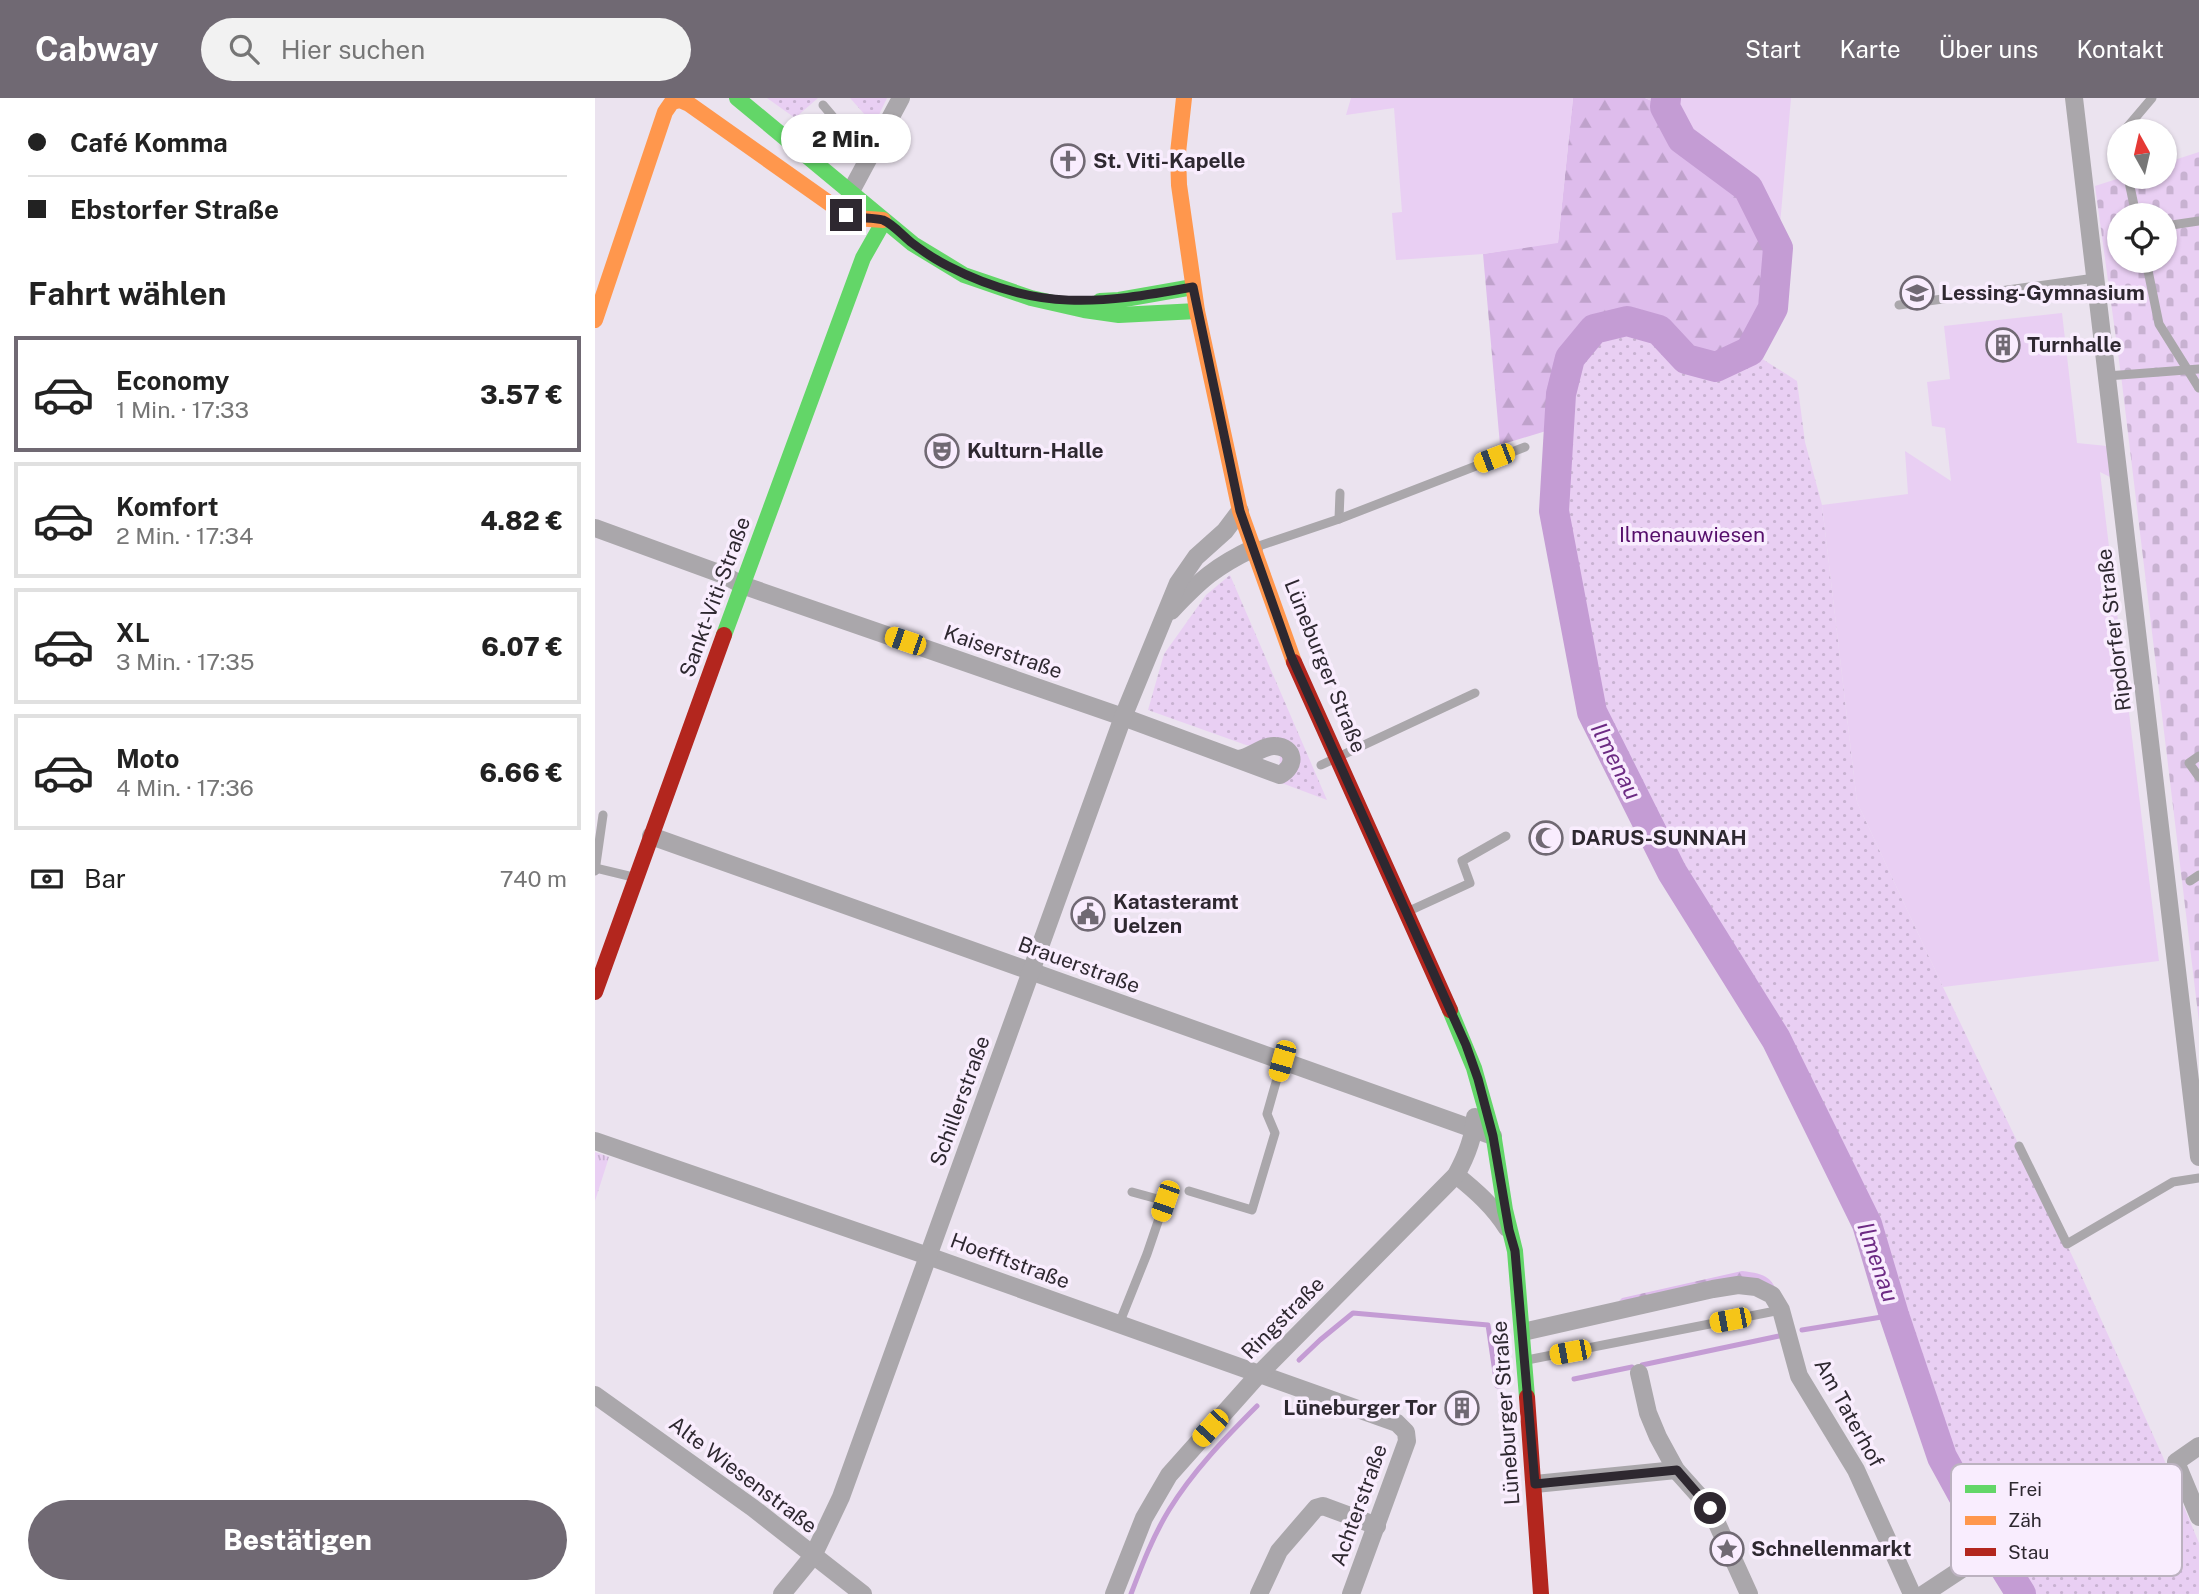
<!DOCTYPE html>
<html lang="de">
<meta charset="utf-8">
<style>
body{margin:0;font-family:"Public Sans",sans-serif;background:#f2f2f2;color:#222;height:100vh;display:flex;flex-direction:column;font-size:26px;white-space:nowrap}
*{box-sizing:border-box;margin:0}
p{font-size:23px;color:#767676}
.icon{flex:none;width:38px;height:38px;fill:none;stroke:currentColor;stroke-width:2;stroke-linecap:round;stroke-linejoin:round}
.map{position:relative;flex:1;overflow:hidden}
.side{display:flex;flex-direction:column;background:#fff;width:595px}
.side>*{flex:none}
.banner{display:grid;align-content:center;height:154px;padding:0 28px;background:#fff}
.needle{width:46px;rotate:352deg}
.tools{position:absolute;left:1512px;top:21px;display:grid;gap:14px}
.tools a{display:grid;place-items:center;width:70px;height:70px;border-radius:50%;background:#fff;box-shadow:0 2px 5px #0004;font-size:35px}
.end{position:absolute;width:32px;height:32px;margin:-16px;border:9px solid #2e2830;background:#fff;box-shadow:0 0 0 4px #fff}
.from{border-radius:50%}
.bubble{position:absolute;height:49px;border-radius:24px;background:#fff;box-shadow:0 2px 5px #0004;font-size:23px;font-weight:800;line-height:49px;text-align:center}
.car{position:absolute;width:21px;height:42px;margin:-21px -10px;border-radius:9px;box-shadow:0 0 5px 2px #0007;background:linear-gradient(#f5c518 24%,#345 0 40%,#f5c518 0 76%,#345 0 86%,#f5c518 0)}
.banner b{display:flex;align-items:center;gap:24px;height:66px;font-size:26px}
.banner b+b{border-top:2px solid #e0e0e0}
.banner i{width:18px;height:18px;background:#222}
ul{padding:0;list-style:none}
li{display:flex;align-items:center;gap:21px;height:116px;margin:0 14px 10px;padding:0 14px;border:4px solid #e0e0e0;border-radius:0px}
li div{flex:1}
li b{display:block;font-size:26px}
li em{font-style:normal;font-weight:800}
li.on{border-color:#706973}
li>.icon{width:63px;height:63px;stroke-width:1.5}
h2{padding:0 28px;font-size:32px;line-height:84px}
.pay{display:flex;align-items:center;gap:18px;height:77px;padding:0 28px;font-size:26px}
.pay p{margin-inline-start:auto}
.primary-button{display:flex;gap:14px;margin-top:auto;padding:14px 28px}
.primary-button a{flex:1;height:80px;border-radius:42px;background:#706973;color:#fff;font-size:28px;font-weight:800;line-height:80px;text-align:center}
header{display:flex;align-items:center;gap:42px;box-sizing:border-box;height:98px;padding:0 35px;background:#706973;color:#fff}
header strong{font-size:33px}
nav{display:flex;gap:38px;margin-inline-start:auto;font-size:24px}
.search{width:490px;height:63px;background:#f2f2f2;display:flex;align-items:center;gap:18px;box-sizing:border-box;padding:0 24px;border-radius:38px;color:#767676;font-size:26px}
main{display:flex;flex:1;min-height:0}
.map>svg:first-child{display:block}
.grass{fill:url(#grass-tufts)}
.forest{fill:url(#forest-firs)}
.cemetery{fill:url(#cemetery-stones);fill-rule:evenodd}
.park{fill:url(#park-dots)}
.garden{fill:#e9cff3}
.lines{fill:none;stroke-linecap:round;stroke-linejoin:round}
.stream{stroke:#c49cd4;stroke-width:5}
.river{stroke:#c49cd4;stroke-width:30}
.lane{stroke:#aaa7ab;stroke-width:9}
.street{stroke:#aaa7ab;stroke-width:18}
.fast{stroke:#63d668;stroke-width:16}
.slow{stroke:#ff974d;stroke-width:16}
.jam{stroke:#b3261e;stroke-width:16}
.lane-bridge{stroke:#aaa7ab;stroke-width:9}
.route{stroke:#2e2830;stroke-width:9}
.labels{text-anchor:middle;stroke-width:7;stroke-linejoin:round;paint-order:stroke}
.poi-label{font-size:21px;font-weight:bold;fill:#2e2830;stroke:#f9edfe;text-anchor:start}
.park-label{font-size:21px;fill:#560f6b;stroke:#f9edfe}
.street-label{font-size:21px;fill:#2e2830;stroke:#f9edfe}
.water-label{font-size:23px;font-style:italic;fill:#6c2a83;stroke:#f9edfe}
.key{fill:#f9edfe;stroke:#bcb2c0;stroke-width:2}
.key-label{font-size:19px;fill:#2e2830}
</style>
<header>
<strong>Cabway</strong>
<div class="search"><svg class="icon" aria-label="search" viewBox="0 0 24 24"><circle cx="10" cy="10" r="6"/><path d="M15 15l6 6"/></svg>Hier suchen</div>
<nav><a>Start</a><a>Karte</a><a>Über uns</a><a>Kontakt</a></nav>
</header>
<main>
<section class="side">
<div class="banner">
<b><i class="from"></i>Café Komma</b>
<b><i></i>Ebstorfer Straße</b>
</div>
<h2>Fahrt wählen</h2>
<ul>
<li class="on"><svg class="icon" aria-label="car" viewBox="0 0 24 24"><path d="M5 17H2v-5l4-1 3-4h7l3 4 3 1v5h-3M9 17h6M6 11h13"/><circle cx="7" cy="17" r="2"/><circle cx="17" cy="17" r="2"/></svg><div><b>Economy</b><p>1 Min. · 17:33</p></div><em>3.57 €</em></li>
<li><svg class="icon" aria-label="car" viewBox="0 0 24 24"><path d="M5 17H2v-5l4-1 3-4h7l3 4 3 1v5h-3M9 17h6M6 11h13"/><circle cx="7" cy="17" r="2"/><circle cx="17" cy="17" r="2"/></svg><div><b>Komfort</b><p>2 Min. · 17:34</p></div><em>4.82 €</em></li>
<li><svg class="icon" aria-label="car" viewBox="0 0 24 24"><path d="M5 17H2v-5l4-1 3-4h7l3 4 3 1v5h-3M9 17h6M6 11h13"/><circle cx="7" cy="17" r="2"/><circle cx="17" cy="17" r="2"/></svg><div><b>XL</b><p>3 Min. · 17:35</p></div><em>6.07 €</em></li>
<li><svg class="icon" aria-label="car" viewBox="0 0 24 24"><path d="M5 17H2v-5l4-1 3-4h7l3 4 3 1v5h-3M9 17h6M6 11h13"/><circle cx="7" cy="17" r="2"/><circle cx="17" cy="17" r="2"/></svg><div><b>Moto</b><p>4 Min. · 17:36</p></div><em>6.66 €</em></li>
</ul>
<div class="pay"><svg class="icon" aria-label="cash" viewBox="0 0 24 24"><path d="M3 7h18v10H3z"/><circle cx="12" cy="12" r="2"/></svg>Bar<p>740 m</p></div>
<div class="primary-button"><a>Bestätigen</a></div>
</section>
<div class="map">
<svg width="1604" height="1496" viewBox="0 0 1604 1496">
<defs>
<pattern id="grass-tufts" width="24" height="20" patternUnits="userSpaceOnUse" patternTransform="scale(1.75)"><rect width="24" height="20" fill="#e9cff3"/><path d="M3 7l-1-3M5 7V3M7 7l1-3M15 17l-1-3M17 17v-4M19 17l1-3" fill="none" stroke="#c8b2d1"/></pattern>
<pattern id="forest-firs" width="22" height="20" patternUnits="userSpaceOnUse" patternTransform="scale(1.75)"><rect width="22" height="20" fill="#debcec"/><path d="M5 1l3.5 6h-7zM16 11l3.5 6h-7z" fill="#bfa2cb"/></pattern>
<pattern id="cemetery-stones" width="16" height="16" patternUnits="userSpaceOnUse" patternTransform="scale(1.75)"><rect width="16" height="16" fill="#e9cff3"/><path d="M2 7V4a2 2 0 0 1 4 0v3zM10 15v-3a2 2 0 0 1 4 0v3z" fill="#c8b2d1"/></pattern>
<pattern id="park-dots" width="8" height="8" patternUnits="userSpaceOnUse" patternTransform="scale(1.75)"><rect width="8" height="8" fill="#e9cff3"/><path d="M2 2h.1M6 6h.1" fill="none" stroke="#c8b2d1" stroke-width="1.8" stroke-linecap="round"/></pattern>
</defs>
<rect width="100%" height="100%" fill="#ebe3ef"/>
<!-- grass -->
<polygon class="grass" points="0,1054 14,1059 0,1103"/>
<!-- forest -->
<g class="forest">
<polygon points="978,0 1050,0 1070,9 1087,41 1153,90 1183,150 1178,210 1155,253 1121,269 1091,261 1064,232 1032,223 966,296 964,329 905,347 888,156 963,144"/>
<path d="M1147,1173C1172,1176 1178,1179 1185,1203L1160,1186L1024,1203L1027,1200Z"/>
</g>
<!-- cemetery -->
<path class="cemetery" d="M1604,54V924L1526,277L1500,88L1528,79H1570V65ZM1524,117H1570V163H1524Z"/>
<!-- park -->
<g class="park">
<polygon points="172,0 223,0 200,20"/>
<polygon points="255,0 292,0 279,27"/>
<polygon points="1032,223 1064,232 1091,261 1121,269 1155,253 1202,283 1210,344 1227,407 1262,704 1348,889 1482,1168 1568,1359 1604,1445 1604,1496 1413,1496 1392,1463 1337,1349 1320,1277 1299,1217 1270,1123 1181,941 1077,774 997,614 959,413 966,296 975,260 999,231"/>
<polygon points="635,477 732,702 684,684 685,653 651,647 553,612 569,556 611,497"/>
</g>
<!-- garden -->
<g class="garden">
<polygon points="756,0 978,0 963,145 888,156 801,162 797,115 807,114 799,10 751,17"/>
<polygon points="1050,0 1196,0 1183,150 1153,90 1087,41 1070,9"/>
<polygon points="1467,215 1482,345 1512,348 1515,379 1505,374 1564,863 1348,889 1262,704 1227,407 1313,396 1310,353 1356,383 1350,330 1337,328 1332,284 1355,281 1349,228"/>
</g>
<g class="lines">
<!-- stream -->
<g class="stream">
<polyline points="1207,1232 1299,1217"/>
<polyline points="704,1262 725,1242 758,1215 893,1227 902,1288 905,1288"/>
<polyline points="1047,1267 1184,1238"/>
<polyline points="979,1281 1037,1269"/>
<path d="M536,1496C547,1467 558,1438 574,1412C598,1373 630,1340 662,1308"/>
</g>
<!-- river -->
<polyline class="river" points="1071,0 1070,9 1087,41 1153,90 1183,150 1178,210 1155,253 1121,269 1091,261 1064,232 1032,223 999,231 975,260 966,296 959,413 997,614 1077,774 1181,941 1272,1126 1299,1217 1347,1359 1393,1443 1426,1496"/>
<!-- lane -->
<g class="lane">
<polyline points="228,7 250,33 271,66"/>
<polyline points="1529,33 1557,0"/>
<polyline points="1533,79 1541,117"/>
<polyline points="1570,128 1604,123"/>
<polyline points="1551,163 1564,226 1604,290"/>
<polyline points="1304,207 1500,180"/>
<polyline points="1512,278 1604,271"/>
<polyline points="744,421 745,395"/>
<polyline points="661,449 744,421 930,349"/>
<polyline points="1604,658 1594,665 1604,679"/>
<polyline points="726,667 880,595"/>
<polyline points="0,770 38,779"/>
<polyline points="1595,783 1604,777"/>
<polyline points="814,813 875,785 867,763 911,738"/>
<polyline points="1424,1048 1472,1146 1578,1084 1604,1080"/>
<polyline points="594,1093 657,1112 680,1035 672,1016 687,963"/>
<polyline points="524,1226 552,1156 570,1103 537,1094"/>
<polyline points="932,1262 1186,1212"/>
</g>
<!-- street -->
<g class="street">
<polyline points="1479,0 1604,1059"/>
<polyline points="255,95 306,0"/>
<path d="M0,430L129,477L147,487L528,619L685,677C702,668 700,649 680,648C669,647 656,659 644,661"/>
<path d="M576,513C605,482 621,468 659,450"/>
<polyline points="56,738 898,1038"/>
<polyline points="0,1043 333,1158 802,1325 811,1334 812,1343 756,1496"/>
<path d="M861,1077C881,1093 899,1109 912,1130"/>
<polyline points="928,1234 1118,1191 1143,1187 1161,1189 1177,1197 1186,1212 1204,1278 1261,1372 1317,1496"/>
<polyline points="1044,1275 1053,1315 1063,1339 1081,1372 1115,1410 1154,1496"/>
<polyline points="0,1297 158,1410 268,1496"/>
<polyline points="1604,1348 1581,1364 1604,1419"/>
<polyline points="940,1386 1081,1372"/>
<polyline points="187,1496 218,1458 246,1399 528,619 583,485 601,459 630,433 645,413"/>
<path d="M519,1496L549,1420L574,1377L664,1276L861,1077C871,1059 879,1040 880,1019"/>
<polyline points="664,1496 684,1453 721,1410 728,1408 782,1428"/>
<polyline points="1329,1496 1382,1461"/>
</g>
<!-- fast -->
<g class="fast">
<polyline points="142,0 318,146 369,177 436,200 489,212 524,217 602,213"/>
<polyline points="505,203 524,202 598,189"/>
<polyline points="129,537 268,160 289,123"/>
<polyline points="855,912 879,970 899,1041 910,1112 920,1153 932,1299"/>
</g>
<!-- slow -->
<g class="slow">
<polyline points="589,0 583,55 584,87 602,213 645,413 699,564"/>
<polyline points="0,222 70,14 77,4 85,2 94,6 251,117 260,120 288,122"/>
</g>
<!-- jam -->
<g class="jam">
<polyline points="699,564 855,912"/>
<polyline points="0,894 129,537"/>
<polyline points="932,1299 946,1496"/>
</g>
<!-- lane-bridge -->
<polyline class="lane-bridge" points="0,773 8,717"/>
</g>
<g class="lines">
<!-- route -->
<path class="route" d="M251,117C263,121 276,119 288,122C298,126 309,139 317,145C329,154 341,162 353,168C442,214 504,206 598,189L645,413L696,558L871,947L883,981L898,1038L914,1132L920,1153L940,1386L1082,1372L1115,1410"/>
</g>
<!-- icons -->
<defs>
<symbol id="church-ring" viewBox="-11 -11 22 22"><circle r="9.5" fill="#f9edfe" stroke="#706973" stroke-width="1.5"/><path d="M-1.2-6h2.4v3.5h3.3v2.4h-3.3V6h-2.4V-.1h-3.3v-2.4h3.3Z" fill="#706973"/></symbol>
<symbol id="school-ring" viewBox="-11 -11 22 22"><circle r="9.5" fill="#f9edfe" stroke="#706973" stroke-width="1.5"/><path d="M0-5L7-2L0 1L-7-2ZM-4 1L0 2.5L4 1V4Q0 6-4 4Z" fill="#706973"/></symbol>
<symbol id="building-ring" viewBox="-11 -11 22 22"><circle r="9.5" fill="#f9edfe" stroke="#706973" stroke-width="1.5"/><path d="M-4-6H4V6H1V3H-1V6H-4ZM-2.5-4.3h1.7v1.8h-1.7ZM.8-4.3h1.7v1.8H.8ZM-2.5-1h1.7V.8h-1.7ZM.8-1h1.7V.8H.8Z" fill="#706973"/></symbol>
<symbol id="theatre-ring" viewBox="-11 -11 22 22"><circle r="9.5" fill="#f9edfe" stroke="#706973" stroke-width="1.5"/><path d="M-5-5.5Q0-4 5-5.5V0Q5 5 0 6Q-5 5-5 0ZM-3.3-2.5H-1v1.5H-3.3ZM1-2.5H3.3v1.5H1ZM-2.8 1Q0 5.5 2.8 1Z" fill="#706973"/></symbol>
<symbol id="mosque-ring" viewBox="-11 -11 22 22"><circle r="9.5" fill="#f9edfe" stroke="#706973" stroke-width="1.5"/><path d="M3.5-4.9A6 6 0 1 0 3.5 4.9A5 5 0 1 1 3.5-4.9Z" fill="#706973"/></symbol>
<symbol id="civic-ring" viewBox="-11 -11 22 22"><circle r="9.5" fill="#f9edfe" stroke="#706973" stroke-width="1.5"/><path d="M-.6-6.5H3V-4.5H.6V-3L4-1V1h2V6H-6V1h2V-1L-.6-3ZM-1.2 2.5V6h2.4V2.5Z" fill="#706973"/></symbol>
<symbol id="sight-ring" viewBox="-11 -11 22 22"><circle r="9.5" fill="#f9edfe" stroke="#706973" stroke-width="1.5"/><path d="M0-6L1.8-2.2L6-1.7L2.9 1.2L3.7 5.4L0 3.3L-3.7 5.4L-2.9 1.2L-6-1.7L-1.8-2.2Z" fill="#706973"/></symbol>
</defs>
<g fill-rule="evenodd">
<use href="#church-ring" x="454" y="44" width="38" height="38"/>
<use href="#school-ring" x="1303" y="176" width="38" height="38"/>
<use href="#building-ring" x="1389" y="228" width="38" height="38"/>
<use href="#theatre-ring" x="328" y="334" width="38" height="38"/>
<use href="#mosque-ring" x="932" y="721" width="38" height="38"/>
<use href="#civic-ring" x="474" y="797" width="38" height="38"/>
<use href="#building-ring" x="848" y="1291" width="38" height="38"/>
<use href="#sight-ring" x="1113" y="1432" width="38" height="38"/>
</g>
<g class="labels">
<!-- poi labels -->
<g class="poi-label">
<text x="498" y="70">St. Viti-Kapelle</text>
<text x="1346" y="202">Lessing-Gymnasium</text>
<text x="1432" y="254">Turnhalle</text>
<text x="372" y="360">Kulturn-Halle</text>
<text x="976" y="747">DARUS-SUNNAH</text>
<text x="518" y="811">Katasteramt<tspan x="518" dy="24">Uelzen</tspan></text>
<text x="842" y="1317" text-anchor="end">Lüneburger Tor</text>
<text x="1156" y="1458">Schnellenmarkt</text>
</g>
<!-- park labels -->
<g class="park-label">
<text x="1097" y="444">Ilmenauwiesen</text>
</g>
<!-- street labels -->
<g class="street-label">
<text transform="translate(120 499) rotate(-70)" y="7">Sankt-Viti-Straße</text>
<text transform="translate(1519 532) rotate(-97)" y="7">Ripdorfer Straße</text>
<text transform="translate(408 554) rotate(19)" y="7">Kaiserstraße</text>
<text transform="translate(730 568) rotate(68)" y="7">Lüneburger Straße</text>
<text transform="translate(484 867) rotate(20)" y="7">Brauerstraße</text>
<text transform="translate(365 1003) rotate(-70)" y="7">Schillerstraße</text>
<text transform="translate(415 1163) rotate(20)" y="7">Hoefftstraße</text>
<text transform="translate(688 1220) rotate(-45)" y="7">Ringstraße</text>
<text transform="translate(911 1315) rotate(-94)" y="7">Lüneburger Straße</text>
<text transform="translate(1254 1315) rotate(61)" y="7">Am Taterhof</text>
<text transform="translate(148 1377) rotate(37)" y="7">Alte Wiesenstraße</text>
<text transform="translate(764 1407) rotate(-70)" y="7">Achterstraße</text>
</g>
<!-- water labels -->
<g class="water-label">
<text transform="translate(1021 663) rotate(63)" y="8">Ilmenau</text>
<text transform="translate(1283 1164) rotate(71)" y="8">Ilmenau</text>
</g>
</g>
<!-- legend -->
<rect x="1356" y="1366" width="231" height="112" rx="10" class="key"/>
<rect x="1370" y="1387" width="31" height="8" fill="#63d668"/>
<rect x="1370" y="1418" width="31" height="9" fill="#ff974d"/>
<rect x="1370" y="1450" width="31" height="8" fill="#b3261e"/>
<g class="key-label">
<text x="1413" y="1398">Frei</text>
<text x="1413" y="1429">Zäh</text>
<text x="1413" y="1461">Stau</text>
</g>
</svg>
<div class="tools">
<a><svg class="needle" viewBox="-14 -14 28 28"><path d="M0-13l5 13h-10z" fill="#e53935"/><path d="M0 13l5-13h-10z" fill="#767676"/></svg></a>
<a><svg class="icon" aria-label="locate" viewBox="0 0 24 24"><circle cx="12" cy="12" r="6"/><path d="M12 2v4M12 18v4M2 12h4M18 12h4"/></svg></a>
</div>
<i class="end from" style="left:1115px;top:1410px"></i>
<i class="end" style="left:251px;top:117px"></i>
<div class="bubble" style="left:186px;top:16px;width:130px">2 Min.</div>
<i class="car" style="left:899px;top:360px;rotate:249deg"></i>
<i class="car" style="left:310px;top:543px;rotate:289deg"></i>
<i class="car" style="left:687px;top:963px;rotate:196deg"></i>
<i class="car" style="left:570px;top:1103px;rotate:199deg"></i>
<i class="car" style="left:1135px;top:1222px;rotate:259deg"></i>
<i class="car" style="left:975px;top:1254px;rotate:259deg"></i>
<i class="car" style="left:615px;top:1330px;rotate:222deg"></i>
</div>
</main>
